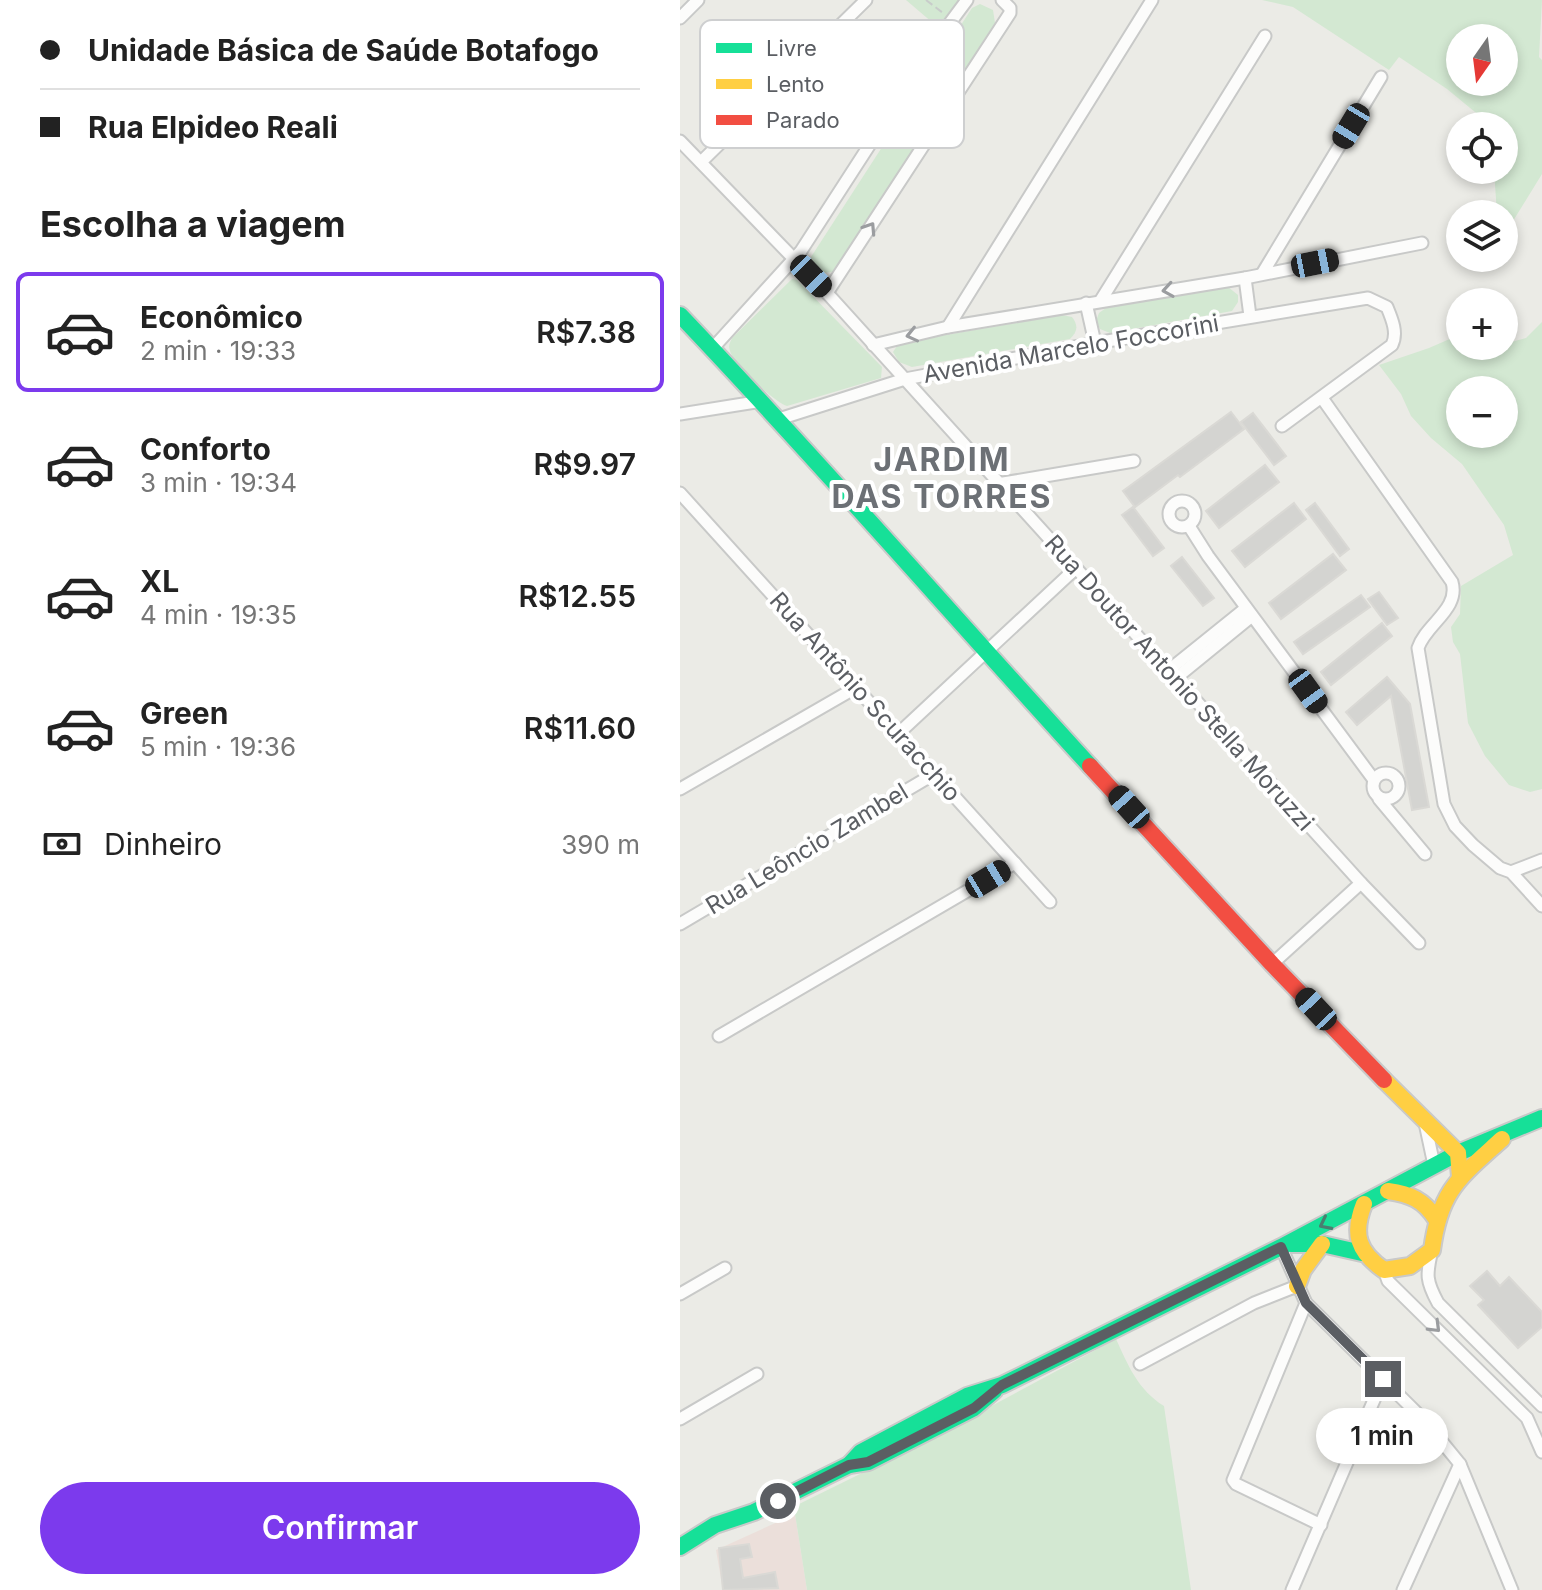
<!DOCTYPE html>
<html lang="pt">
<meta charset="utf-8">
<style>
body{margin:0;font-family:Inter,sans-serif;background:#f6f6f6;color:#222;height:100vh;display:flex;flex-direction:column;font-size:30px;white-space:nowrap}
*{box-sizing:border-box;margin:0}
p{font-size:26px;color:#767676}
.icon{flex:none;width:44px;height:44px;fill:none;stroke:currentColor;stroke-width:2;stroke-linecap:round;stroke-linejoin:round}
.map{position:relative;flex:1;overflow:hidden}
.side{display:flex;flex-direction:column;background:#fff;width:680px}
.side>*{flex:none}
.banner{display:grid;align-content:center;height:176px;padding:0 40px;background:#fff}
.needle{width:52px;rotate:194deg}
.tools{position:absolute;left:766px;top:24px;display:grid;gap:16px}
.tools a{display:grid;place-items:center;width:72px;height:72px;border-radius:50%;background:#fff;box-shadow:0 4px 12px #0003;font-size:40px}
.end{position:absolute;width:36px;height:36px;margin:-18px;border:10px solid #5b5e63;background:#fff;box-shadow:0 0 0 4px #fff}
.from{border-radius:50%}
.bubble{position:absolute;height:56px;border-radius:28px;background:#fff;box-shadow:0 4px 12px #0003;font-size:26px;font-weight:600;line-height:56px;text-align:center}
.car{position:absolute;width:24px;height:48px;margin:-24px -12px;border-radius:10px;box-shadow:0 0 6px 2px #0007;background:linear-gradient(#222 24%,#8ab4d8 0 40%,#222 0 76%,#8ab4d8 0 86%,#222 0)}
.banner b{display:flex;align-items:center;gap:28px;height:76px;font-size:30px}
.banner b+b{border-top:2px solid #e0e0e0}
.banner i{width:20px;height:20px;background:#222}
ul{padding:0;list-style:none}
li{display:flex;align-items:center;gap:24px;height:120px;margin:0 16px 12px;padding:0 24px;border:4px solid transparent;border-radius:12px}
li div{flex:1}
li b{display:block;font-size:30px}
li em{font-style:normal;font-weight:600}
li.active{border-color:#7c3aed}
li>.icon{width:72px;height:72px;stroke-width:1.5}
h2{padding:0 40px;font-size:36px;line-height:96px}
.pay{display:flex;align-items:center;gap:20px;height:88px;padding:0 40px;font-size:30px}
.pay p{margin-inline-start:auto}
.button{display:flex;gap:16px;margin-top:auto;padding:16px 40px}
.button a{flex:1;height:92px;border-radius:48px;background:#7c3aed;color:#fff;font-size:32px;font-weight:600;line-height:92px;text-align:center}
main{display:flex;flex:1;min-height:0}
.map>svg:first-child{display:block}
.medical{fill:#ebdfda}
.green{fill:#d3e8d2;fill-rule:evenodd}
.building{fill:#d4d4d1;stroke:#dad9d5;stroke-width:2}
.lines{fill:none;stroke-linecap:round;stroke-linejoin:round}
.street-casing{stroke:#c8c9c8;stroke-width:15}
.fast-casing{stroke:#c9c9c9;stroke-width:20}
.slow-casing{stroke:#c9c9c9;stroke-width:20}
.jam-casing{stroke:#c9c9c9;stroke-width:20}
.path{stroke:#c8ccca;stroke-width:2;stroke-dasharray:8 4;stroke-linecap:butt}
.street{stroke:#fcfcfb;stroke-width:11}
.fast{stroke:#16e098;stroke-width:16}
.slow{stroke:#ffcf43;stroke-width:16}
.jam{stroke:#f24e42;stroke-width:16}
.oneway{stroke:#9b9da0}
.oneway2{stroke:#4a7e70}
.route{stroke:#5b5e63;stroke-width:10}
.labels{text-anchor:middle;stroke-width:8;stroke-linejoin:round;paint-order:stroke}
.street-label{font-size:24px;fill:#5b5e63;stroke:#fff}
.district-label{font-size:32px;font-weight:bold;letter-spacing:2px;fill:#6c7075;stroke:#fff}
.key{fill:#fff;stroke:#cecfd0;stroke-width:2}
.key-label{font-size:22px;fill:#5b5e63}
</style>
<main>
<section class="side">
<div class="banner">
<b><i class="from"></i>Unidade Básica de Saúde Botafogo</b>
<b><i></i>Rua Elpideo Reali</b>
</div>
<h2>Escolha a viagem</h2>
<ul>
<li class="active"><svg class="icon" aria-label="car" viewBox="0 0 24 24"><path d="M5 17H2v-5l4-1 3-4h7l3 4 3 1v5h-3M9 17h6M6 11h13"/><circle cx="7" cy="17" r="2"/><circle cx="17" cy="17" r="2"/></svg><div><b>Econômico</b><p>2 min · 19:33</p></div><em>R$7.38</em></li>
<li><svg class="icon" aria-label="car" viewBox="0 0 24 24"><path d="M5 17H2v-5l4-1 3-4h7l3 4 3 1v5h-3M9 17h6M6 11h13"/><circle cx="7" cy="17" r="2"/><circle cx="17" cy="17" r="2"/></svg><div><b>Conforto</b><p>3 min · 19:34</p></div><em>R$9.97</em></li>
<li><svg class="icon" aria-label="car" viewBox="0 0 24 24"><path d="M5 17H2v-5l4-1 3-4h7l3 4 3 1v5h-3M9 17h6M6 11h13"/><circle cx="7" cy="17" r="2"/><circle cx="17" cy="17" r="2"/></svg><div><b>XL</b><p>4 min · 19:35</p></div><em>R$12.55</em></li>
<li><svg class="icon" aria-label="car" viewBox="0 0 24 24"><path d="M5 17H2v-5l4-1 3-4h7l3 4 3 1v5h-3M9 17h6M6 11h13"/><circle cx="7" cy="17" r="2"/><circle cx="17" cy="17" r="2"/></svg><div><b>Green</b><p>5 min · 19:36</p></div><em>R$11.60</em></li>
</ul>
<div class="pay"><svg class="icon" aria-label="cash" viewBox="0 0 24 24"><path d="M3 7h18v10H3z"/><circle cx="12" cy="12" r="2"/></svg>Dinheiro<p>390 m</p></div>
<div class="button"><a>Confirmar</a></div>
</section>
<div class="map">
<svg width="862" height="1590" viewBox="0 0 862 1590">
<rect width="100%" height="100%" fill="#ebebe6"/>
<!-- medical -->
<polygon class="medical" points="115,1514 127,1590 43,1590 36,1550"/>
<!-- green -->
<g class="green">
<polygon points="226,0 282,0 260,29"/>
<path d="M582,0H862L859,57L862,60V174L833,221L824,219V214H817L814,170H824V126H812L767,89L719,57L709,70L613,7ZM824,38V82H780V38Z"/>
<polygon points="300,4 313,10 315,23 154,272 138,273 132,266 131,257 292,8"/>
<path d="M112,279L117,280L202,367L201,378L107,406C95,403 53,363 50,351C48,345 50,343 52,338Z"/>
<polygon points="548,287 558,295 558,302 552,311 430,333 420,329 416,321 419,313 426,308"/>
<path d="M382,315L392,317C399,326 397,332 390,339L232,367L219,362L213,352L219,343Z"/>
<path d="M862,322V789L850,792L829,785L805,756L788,723L780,654L773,642L771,627L780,614L781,586L833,555L824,525L782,464L751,438L731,416L721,394L699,365L749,348L772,338L780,340V346H789L797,354L811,347L824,346V344L846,338ZM824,390V434H780V390Z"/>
<path d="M436,1339C448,1365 458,1390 484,1406L511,1590H127L115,1514L117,1505L237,1446Z"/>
</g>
<!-- building -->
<g class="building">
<polygon points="551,412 564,429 500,477 498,475 455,507 443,491"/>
<polygon points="573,413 606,456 594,465 561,422"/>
<polygon points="585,465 599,482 539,528 526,511"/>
<polygon points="614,503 626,519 565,567 552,551"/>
<polygon points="635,503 669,549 660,556 626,510"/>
<polygon points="453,507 484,548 473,556 442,515"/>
<polygon points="653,554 666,570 601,619 589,603"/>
<polygon points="502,557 534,598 523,606 491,566"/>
<polygon points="699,592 718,618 707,625 688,599"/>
<polygon points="681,595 690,607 623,654 614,642"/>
<polygon points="702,623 712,636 651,685 641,672"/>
<polygon points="707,677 730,704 749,807 732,810 711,696 677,725 666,712"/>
<polygon points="807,1271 820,1286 829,1277 862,1312 862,1327 838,1348 798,1305 804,1300 790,1286"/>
<polygon points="69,1544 72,1557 60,1559 63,1578 95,1572 98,1588 43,1590 39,1548"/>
</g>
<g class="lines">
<defs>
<g id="street">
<polyline points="0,18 18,0"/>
<polyline points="0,141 147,293 681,883 739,943"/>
<polyline points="21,162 186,0"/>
<polyline points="582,274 701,77"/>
<polyline points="565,278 570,316"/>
<polyline points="147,293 330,13 330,8 322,0"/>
<polyline points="421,300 585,36"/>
<polyline points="406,303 415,343"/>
<polyline points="268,327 472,0"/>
<polyline points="193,345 268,327 565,278 742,243"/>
<polyline points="33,348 121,251 258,39 287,0"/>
<path d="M642,398L772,582C780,609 746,624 738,648L764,804L775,826L793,845L820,868L831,872L862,906"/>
<polyline points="0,414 82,401"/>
<path d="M99,419L225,379L415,343L688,298L707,307C712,319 718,333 712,345L602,426"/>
<polyline points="317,484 454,461"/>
<polyline points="0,493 370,902"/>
<circle cx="502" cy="514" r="13"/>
<polyline points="509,526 528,556 694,780"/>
<polyline points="489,670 566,608"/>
<polyline points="496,678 572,616"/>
<polyline points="219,733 395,569"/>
<circle cx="706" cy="786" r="13"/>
<polyline points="0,789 177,687"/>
<polyline points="699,799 745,854"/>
<polyline points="831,872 862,860"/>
<polyline points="0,924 254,774"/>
<polyline points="592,964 681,883"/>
<polyline points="39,1036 335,863"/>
<polyline points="745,1123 754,1165"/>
<polyline points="601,1247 626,1303 744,1420 780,1464 832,1590"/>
<path d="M752,1250C746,1275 746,1281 758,1303L862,1406"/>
<polyline points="704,1270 708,1281 847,1418 862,1452"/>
<polyline points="0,1294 45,1268"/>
<polyline points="626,1303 553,1480 556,1484 641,1525"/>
<polyline points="460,1364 574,1303 617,1286"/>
<polyline points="0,1419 77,1374"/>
<polyline points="612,1590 703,1379"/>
<polyline points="723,1590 780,1464"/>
</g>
<g id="fast">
<path d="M0,315C140,462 273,616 410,766"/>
<polyline points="611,1244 642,1244 682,1253"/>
<polyline points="169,1465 181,1452 287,1396 322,1385 601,1247 778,1153 862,1118"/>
<polyline points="0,1547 35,1525 74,1512 169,1465 188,1462 294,1408 314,1391"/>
</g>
<g id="slow">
<polyline points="704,1080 778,1153 780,1177"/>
<path d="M708,1191C730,1194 744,1200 756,1219"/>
<path d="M684,1204C672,1234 678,1252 704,1270L730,1266L752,1250C760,1190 779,1178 822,1139"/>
<polyline points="617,1286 623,1270 642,1244"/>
</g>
<polyline id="jam" points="410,766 592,964 704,1080"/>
</defs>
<!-- street casing -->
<use href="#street" class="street-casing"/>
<!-- fast casing -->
<use href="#fast" class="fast-casing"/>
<!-- slow casing -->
<use href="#slow" class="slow-casing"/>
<!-- jam casing -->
<use href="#jam" class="jam-casing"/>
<!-- path -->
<polyline class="path" points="246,0 263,13"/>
<!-- street -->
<use href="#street" class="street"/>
<!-- fast -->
<use href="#fast" class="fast"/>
<!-- slow -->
<use href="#slow" class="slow"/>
<!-- jam -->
<use href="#jam" class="jam"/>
</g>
<!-- one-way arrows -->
<defs><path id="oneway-chevron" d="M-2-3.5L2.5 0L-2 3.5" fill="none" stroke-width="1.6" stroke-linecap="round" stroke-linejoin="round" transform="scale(2)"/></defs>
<g class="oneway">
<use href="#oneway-chevron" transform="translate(190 228) rotate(-57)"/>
<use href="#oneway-chevron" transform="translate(488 290) rotate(171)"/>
<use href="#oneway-chevron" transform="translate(232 335) rotate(167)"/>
<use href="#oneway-chevron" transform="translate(755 1327) rotate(45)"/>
</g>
<use class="oneway2" href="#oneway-chevron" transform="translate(645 1224) rotate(153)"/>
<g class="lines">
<!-- route -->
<polyline class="route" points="98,1501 169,1465 188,1462 294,1408 322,1385 601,1247 626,1303 703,1379"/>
</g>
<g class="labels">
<!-- street labels -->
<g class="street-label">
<text transform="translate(391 349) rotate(-10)" y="8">Avenida Marcelo Foccorini</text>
<text transform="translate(499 683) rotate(48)" y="8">Rua Doutor Antonio Stella Moruzzi</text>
<text transform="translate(185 697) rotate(48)" y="8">Rua Antônio Scuracchio</text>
<text transform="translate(127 849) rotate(-31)" y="8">Rua Leôncio Zambel</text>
</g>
<!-- district labels -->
<g class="district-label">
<text x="262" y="471">JARDIM<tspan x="262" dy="37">DAS TORRES</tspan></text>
</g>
</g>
<!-- legend -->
<rect x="20" y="20" width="264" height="128" rx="12" class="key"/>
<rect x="36" y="43" width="36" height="10" fill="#16e098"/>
<rect x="36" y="79" width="36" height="10" fill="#ffcf43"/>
<rect x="36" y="115" width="36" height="10" fill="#f24e42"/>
<g class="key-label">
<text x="86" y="56">Livre</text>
<text x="86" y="92">Lento</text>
<text x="86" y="128">Parado</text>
</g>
</svg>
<div class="tools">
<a><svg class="needle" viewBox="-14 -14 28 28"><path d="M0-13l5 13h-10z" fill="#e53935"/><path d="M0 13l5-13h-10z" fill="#767676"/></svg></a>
<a><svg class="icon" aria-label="locate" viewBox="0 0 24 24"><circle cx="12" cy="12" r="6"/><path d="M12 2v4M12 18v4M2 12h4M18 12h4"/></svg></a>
<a><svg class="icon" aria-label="layers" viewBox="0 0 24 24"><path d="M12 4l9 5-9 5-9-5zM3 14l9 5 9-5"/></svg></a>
<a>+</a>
<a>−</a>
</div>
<i class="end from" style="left:98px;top:1501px"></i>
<i class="end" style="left:703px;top:1379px"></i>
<div class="bubble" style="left:636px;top:1408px;width:132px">1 min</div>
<i class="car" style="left:671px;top:126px;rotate:211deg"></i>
<i class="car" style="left:635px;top:263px;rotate:79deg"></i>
<i class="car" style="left:131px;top:276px;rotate:136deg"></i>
<i class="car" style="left:628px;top:691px;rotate:144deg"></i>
<i class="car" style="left:449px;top:807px;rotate:318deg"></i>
<i class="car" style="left:308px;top:879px;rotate:59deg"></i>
<i class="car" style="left:636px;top:1009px;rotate:317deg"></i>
</div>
</main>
